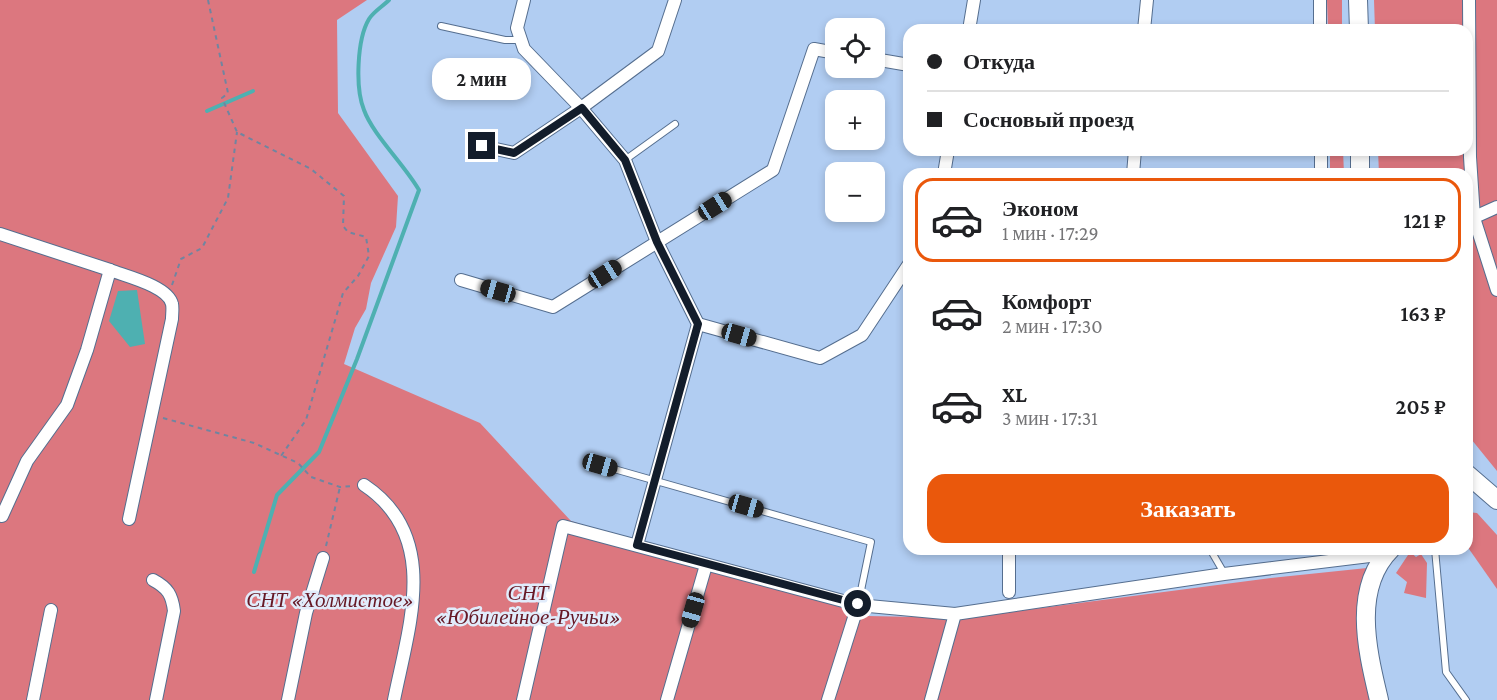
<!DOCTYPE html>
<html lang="ru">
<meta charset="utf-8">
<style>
body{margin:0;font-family:"Crimson Pro",serif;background:#f6f6f6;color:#202124;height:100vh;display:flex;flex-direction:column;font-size:22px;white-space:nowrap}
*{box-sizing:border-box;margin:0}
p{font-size:20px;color:#757577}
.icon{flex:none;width:33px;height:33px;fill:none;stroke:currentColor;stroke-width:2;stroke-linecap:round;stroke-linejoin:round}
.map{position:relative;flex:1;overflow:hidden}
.panel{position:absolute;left:903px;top:168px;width:570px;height:387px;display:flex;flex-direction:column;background:#fff;border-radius:18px;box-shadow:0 3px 9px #0003}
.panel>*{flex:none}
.guide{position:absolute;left:903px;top:24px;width:570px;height:132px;border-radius:18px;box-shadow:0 3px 9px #0003;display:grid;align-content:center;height:132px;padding:0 24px;background:#fff}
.fabs{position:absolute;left:825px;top:18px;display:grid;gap:12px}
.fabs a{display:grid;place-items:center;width:60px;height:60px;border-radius:12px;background:#fff;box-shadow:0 3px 9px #0003;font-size:30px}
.end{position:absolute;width:27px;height:27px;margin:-14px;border:8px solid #131d2b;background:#fff;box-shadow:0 0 0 3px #fff}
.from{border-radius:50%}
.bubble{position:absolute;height:42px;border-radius:18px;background:#fff;box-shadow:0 3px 9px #0003;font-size:20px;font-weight:600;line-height:42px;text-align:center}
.car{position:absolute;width:18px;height:36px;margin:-18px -9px;border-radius:8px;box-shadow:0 0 4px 2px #0007;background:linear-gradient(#222 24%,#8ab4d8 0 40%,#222 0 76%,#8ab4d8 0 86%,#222 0)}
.guide b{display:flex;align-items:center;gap:21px;height:57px;font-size:22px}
.guide b+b{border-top:2px solid #e0e0e0}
.guide i{width:15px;height:15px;background:#202124}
ul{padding:10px 0 0;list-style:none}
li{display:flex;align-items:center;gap:18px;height:84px;margin:0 12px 9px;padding:0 12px;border:3px solid transparent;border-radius:18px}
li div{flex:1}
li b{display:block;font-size:22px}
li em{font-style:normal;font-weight:600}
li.current{border-color:#ea580c}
li>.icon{width:54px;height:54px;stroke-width:1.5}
.cta{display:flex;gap:12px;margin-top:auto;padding:12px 24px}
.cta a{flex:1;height:69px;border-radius:18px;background:#ea580c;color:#fff;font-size:24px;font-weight:600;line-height:69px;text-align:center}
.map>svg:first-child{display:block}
.green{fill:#dc777f}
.water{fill:#4eb0b1}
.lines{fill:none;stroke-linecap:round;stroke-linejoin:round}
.stream{stroke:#4eb0b1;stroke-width:4}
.lane-casing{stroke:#556e8f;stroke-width:8}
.street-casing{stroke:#556e8f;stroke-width:14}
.secondary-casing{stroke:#556e8f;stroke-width:20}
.path{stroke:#7085a0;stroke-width:2;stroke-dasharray:4.5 4.5;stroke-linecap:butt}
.lane{stroke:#fff;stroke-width:6}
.street{stroke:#fff;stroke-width:12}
.secondary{stroke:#fff;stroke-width:18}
.route{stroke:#131d2b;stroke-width:8}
.labels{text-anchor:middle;stroke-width:5;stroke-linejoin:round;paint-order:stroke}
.park-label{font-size:21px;font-style:italic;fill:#661825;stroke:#e1ecfb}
</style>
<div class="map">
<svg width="1497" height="700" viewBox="0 0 1497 700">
<rect width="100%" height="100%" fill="#b1cdf2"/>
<!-- green -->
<g class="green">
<polygon points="0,0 367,0 337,20 338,113 398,196 396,227 371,283 366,309 355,328 344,364 480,423 571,521 868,616 965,618 1271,578 1367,568 1359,627 1377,700 0,700"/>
<polygon points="1327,0 1342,0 1342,30 1328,30"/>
<polygon points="1374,0 1497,0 1497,471 1467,434 1467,174 1379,174 1378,150 1467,150 1467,30 1375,30"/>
<polygon points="1330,150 1343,150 1344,174 1330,174"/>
<polygon points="1467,512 1477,513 1497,535 1497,589 1469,549"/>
<polygon points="1410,552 1416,557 1421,554 1427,563 1426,598 1404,593 1407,582 1396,573"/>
</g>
<!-- water -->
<polygon class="water" points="137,290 145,344 130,347 109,321 118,291"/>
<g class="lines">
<!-- stream -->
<g class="stream">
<polyline points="207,111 253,91"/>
<path d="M254,572L277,495L319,452L357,359L419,190C404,164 373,135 364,110C355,88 357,39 369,19C373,12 383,6 389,0"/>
</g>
<defs>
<g id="lane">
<polyline points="441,26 505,40 520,40"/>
<polyline points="625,160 675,124"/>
<polyline points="600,465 871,542 858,605"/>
<polyline points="1210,549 1224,573"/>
<polyline points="1435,549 1446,672 1466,700"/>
</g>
<g id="street">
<polyline points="524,0 517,28 524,49 581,108 625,160 657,242 698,324 637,545"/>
<polyline points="1320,0 1320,30"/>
<polyline points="1469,0 1470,157 1474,218 1497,290"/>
<polyline points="969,30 974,0"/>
<polyline points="1144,30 1147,0"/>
<polyline points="874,59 909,65"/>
<polyline points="482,146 514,153 581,108 658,51 675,0"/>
<polyline points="1321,150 1321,174"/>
<polyline points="944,174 948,150"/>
<polyline points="1133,174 1135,150"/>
<polyline points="1468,220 1497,207"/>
<polyline points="0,234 110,270 87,350 67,405 27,461 2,516"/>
<path d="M110,270C125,276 168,286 172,304C173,308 172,314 172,319L129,519"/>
<polyline points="461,280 553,307 773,170 814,49 836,53"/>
<polyline points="698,324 820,358 862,335 909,264"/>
<path d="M364,485C441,536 409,625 394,700"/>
<polyline points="1009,549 1009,592"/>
<path d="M153,580C168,588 172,595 174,611L156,700"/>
<polyline points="33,700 51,610"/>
<polyline points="288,700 306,613 323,558"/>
<polyline points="523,700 563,526 858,605 955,614"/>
<polyline points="667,700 706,565"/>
<polyline points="828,700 858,605"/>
<polyline points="931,700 955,614 1224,574 1386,554"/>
</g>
<g id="secondary">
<polyline points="1358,0 1359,30"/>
<polyline points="1360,174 1360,150"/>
<polyline points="1467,474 1497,500"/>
<path d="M1379,700C1368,653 1351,589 1391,549"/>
</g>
</defs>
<!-- lane casing -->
<use href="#lane" class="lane-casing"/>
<!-- street casing -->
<use href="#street" class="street-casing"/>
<!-- secondary casing -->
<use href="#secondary" class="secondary-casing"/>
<!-- path -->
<g class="path">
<polyline points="208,0 228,93 222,98 237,132 311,169 344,196 343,226 348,232 366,237 369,256 358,276 343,293 306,420 281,456"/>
<polyline points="172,285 181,259 202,248 228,198 237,132"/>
<polyline points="163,418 254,443 298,463 311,477 340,487 352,486"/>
<polyline points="326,546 340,487"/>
</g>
<!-- lane -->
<use href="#lane" class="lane"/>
<!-- street -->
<use href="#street" class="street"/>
<!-- secondary -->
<use href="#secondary" class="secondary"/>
</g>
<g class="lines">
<!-- route -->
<polyline class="route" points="482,146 514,153 582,108 625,160 657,242 698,324 637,545 858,604"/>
</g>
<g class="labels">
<!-- park labels -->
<g class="park-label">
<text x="528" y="600">СНТ<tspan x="528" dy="24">«Юбилейное-Ручьи»</tspan></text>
<text x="330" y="607">СНТ «Холмистое»</text>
</g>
</g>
</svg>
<div class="fabs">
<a><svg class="icon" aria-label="locate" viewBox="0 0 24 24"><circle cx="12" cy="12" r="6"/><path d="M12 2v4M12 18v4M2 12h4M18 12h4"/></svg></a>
<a>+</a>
<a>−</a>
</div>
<i class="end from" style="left:858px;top:604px"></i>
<i class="end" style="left:482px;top:146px"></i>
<div class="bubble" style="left:432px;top:58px;width:99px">2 мин</div>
<i class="car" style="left:715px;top:206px;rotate:58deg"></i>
<i class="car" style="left:605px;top:274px;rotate:58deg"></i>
<i class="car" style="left:498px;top:291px;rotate:286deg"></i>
<i class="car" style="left:739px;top:335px;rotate:106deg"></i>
<i class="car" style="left:600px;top:465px;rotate:106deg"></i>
<i class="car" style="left:746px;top:506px;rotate:106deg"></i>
<i class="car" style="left:693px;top:610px;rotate:196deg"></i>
<div class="guide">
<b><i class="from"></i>Откуда</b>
<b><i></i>Сосновый проезд</b>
</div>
<section class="panel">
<ul>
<li class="current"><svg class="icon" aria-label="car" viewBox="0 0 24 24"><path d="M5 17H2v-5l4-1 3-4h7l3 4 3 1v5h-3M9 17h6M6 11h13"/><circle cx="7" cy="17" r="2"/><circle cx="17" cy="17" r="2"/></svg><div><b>Эконом</b><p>1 мин · 17:29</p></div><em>121 ₽</em></li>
<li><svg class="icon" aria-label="car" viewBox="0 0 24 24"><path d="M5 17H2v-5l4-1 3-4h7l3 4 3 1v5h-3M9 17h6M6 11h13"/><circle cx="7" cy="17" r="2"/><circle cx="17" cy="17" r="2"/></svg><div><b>Комфорт</b><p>2 мин · 17:30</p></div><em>163 ₽</em></li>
<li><svg class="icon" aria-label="car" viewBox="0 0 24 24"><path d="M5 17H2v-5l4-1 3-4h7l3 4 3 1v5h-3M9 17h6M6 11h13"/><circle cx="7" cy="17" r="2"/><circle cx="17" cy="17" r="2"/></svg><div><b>XL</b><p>3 мин · 17:31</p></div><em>205 ₽</em></li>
</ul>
<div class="cta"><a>Заказать</a></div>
</section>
</div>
